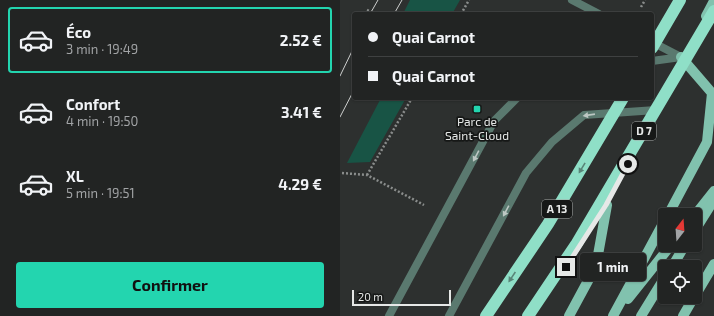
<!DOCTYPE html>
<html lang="fr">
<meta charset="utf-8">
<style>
body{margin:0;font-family:"Exo 2",sans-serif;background:#2e3030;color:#f1f3f6;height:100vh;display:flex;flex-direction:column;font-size:15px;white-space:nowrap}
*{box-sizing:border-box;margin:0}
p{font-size:13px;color:#a2a4a6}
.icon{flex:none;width:22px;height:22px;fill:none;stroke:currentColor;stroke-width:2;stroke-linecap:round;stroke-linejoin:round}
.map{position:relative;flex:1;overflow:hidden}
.sheet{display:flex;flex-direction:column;background:#222423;width:340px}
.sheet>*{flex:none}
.banner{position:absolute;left:12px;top:12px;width:302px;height:88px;border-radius:4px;box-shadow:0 1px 3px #0004,0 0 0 1px #3f4141;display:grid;align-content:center;height:88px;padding:0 16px;background:#222423}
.needle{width:26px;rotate:17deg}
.buttons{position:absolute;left:318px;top:208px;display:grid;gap:8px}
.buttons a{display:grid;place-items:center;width:44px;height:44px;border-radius:4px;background:#222423;box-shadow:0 1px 3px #0004,0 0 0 1px #3f4141;font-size:20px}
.scale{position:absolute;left:12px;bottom:10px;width:99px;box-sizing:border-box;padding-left:4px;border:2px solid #e6e8e7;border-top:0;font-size:11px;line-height:14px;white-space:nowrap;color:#e6e8e7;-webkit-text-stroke:3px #161817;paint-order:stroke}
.end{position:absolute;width:18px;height:18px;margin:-9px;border:5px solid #e6e8e7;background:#111;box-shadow:0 0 0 2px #111}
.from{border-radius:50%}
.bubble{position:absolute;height:28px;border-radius:4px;background:#222423;box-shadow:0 1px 3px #0004,0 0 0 1px #3f4141;font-size:13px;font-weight:700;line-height:28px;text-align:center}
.banner b{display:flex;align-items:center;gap:14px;height:38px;font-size:15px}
.banner b+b{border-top:1px solid #3f4141}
.banner i{width:10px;height:10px;background:#f1f3f6}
ul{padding:7px 0 0;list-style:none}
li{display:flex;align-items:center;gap:12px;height:66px;margin:0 8px 6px;padding:0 8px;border:2px solid transparent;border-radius:4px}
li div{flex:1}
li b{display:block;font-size:15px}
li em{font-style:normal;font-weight:700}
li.on{border-color:#23d5af}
li>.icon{width:36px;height:36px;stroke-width:1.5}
.button{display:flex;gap:8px;margin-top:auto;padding:8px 16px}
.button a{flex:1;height:46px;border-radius:4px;background:#23d5af;color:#111;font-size:16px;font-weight:700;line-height:46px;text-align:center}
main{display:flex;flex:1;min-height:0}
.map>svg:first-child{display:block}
.grass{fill:#185445}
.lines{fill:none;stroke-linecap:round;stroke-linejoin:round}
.path{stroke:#8a8d8c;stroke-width:2.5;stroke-dasharray:2 2;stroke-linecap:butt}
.lane{stroke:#5a796f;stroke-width:8}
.street{stroke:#5a796f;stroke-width:8}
.primary{stroke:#81c2ae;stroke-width:10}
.tram{stroke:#cdcfce;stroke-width:1}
.highway-bridge{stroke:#8fdfc7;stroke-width:12}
.oneway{fill:#bcc7c3}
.oneway2{fill:#598578}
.route{stroke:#e6e8e7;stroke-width:5}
.poi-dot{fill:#23d5af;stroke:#161817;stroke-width:1.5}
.labels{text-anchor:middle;stroke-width:3.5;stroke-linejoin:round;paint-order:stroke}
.shield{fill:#161817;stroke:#a8aaa9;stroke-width:1}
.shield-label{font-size:11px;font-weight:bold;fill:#e6e8e7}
.poi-label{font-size:12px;fill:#e6e8e7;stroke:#161817}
</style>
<main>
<section class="sheet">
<ul>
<li class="on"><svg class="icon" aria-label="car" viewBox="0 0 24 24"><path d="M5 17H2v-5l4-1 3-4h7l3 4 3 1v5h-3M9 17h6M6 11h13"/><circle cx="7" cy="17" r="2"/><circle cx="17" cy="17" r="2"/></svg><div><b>Éco</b><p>3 min · 19:49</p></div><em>2.52 €</em></li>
<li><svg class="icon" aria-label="car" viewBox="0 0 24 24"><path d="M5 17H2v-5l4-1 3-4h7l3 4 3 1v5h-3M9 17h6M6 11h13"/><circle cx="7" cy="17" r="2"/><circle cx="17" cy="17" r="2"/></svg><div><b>Confort</b><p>4 min · 19:50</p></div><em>3.41 €</em></li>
<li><svg class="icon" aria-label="car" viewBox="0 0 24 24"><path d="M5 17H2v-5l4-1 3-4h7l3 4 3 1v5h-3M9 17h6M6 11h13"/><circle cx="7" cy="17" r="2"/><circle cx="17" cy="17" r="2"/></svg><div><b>XL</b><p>5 min · 19:51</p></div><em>4.29 €</em></li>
</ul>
<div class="button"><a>Confirmer</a></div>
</section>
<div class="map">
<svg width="374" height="316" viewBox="0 0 374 316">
<rect width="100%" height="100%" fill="#2d302f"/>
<!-- grass -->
<g class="grass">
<polygon points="70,0 120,0 112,14 63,14"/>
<polygon points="41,98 66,98 30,162 7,163"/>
</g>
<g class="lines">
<!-- path -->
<g class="path">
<polyline points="301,7 305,0"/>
<polyline points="27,10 36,14"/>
<polyline points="121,14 129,0"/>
<polyline points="2,173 27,175 84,205"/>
<polyline points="27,175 72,98"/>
</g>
<!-- lane -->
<g class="lane">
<polyline points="312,61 341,57"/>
<polyline points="49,316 154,121 177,98"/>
<polyline points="109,316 186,173 212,142 244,115 316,110"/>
</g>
<!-- street -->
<g class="street">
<polyline points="232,0 259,14"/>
<polyline points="312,42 341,57"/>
</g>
<!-- primary -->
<g class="primary">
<polyline points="366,16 374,1"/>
<polyline points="328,215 367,142 372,93 341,57"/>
<polyline points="355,215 374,191"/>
<polyline points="355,230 374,200"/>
<polyline points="332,267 345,245"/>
<polyline points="355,296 374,264"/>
<polyline points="288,299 331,245"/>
<polyline points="229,316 256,266 267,205"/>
<polyline points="273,316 325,220"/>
<polyline points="301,316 325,277"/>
<polyline points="343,316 354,297"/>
</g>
<!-- tram -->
<g class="tram">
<polyline points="30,14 38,0"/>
<polyline points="54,14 62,0"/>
<polyline points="0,76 14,47"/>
<polyline points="0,117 14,90"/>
</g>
<!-- highway-bridge -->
<g class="highway-bridge">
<polyline points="312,48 340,0"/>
<polyline points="146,316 208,224 283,98"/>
<polyline points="188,316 237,243 374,11"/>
</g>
</g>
<!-- one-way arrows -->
<defs><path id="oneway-solid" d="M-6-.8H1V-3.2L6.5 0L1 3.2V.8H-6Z"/></defs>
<g class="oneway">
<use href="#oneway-solid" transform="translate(249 115) rotate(172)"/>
<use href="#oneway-solid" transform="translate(136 156) rotate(118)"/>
<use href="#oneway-solid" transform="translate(166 211) rotate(118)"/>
</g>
<g class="oneway2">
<use href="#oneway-solid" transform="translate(242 168) rotate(121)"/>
<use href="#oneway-solid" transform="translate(172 277) rotate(124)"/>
</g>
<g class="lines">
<!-- route -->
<polyline class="route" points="226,267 266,205 288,164"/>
</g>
<!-- markers -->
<rect class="poi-dot" x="133" y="105" width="8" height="8" rx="2"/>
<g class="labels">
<!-- shield labels -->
<g class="shield">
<rect x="292" y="122" width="24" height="18" rx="3"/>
<rect x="202" y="200" width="30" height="18" rx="3"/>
</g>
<g class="shield-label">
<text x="304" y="135">D 7</text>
<text x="217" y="213">A 13</text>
</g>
<!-- poi labels -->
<g class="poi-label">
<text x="137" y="126">Parc de<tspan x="137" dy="14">Saint-Cloud</tspan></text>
</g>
</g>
</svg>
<div class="buttons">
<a><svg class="needle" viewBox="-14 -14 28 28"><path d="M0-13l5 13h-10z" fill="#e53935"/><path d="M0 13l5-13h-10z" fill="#a2a4a6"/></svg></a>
<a><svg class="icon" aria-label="locate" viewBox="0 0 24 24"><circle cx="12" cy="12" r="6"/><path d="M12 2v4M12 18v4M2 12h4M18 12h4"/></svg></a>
</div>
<div class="scale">20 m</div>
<i class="end from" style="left:288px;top:164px"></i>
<i class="end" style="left:226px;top:267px"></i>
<div class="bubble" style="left:240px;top:253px;width:66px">1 min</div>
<div class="banner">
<b><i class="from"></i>Quai Carnot</b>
<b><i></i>Quai Carnot</b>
</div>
</div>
</main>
